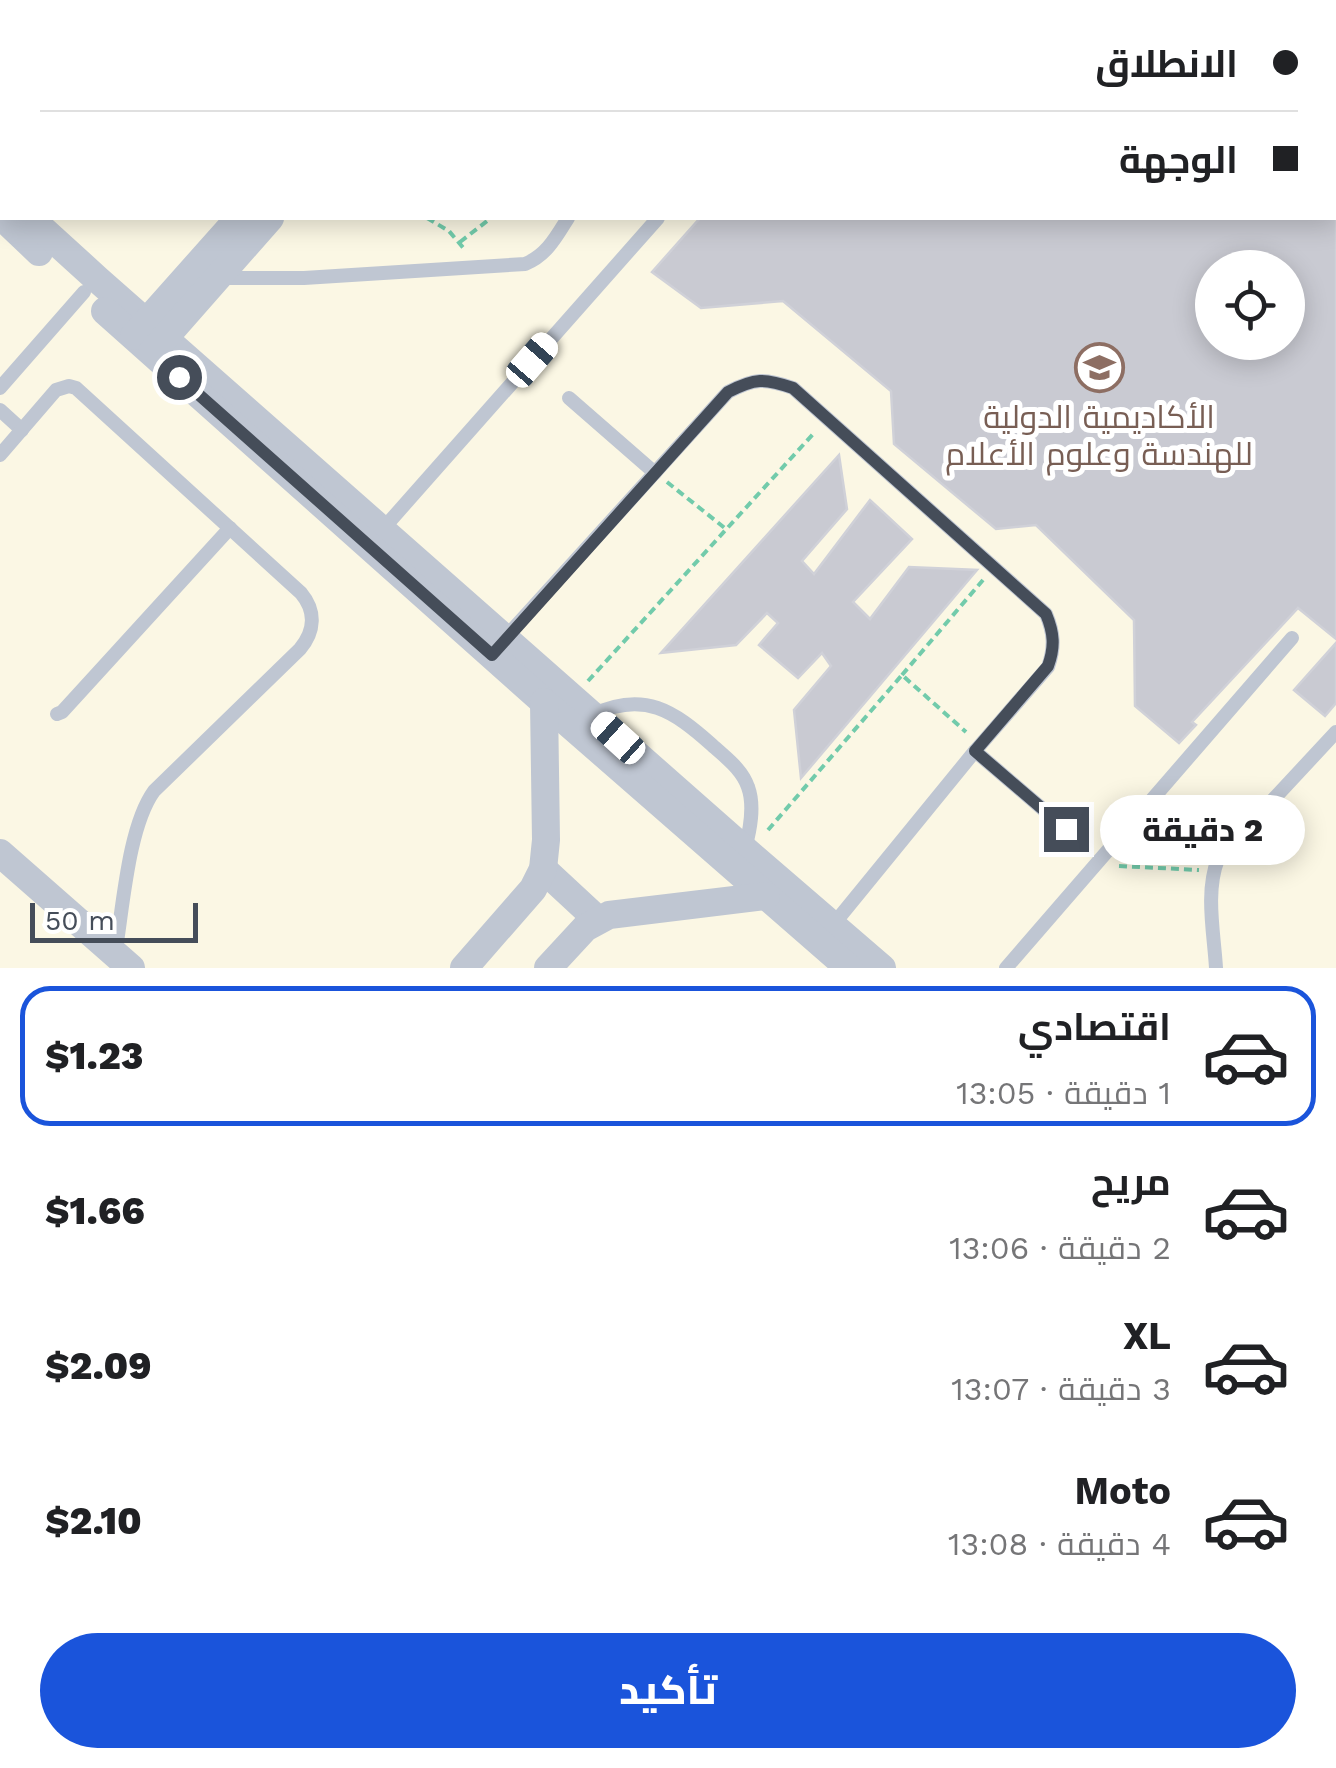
<!DOCTYPE html>
<html lang="ar">
<meta charset="utf-8">
<style>
body{margin:0;font-family:"Work Sans",Cairo,sans-serif;background:#f6f6f6;color:#202124;direction:rtl;height:100vh;display:flex;flex-direction:column;font-size:38px;white-space:nowrap}
*{box-sizing:border-box;margin:0}
p{font-size:32px;color:#757577}
.icon{flex:none;width:55px;height:55px;fill:none;stroke:currentColor;stroke-width:2;stroke-linecap:round;stroke-linejoin:round}
.map{position:relative;height:968px;overflow:hidden;direction:ltr}
.panel{display:flex;flex-direction:column;background:#fff;flex:1}
.panel>*{flex:none}
.hud{position:absolute;left:0px;top:0px;width:1338px;height:220px;box-shadow:0 5px 25px #0003;direction:rtl;display:grid;align-content:center;height:220px;padding:0 40px;background:#fff}
.buttons{position:absolute;left:1195px;top:250px;display:grid;gap:20px}
.buttons a{display:grid;place-items:center;width:110px;height:110px;border-radius:50%;background:#fff;box-shadow:0 5px 25px #0003;font-size:50px}
.scale{position:absolute;left:30px;bottom:25px;width:168px;box-sizing:border-box;padding-left:10px;border:5px solid #454d59;border-top:0;font-size:28px;line-height:35px;white-space:nowrap;color:#454d59;-webkit-text-stroke:8px #fff;paint-order:stroke}
.end{position:absolute;width:45px;height:45px;margin:-22px;border:12px solid #454d59;background:#fff;box-shadow:0 0 0 5px #fff}
.from{border-radius:50%}
.bubble{position:absolute;height:70px;border-radius:35px;background:#fff;box-shadow:0 5px 25px #0003;font-size:32px;font-weight:800;line-height:70px;text-align:center;direction:rtl}
.car{position:absolute;width:30px;height:60px;margin:-30px -15px;border-radius:12px;box-shadow:0 0 8px 2px #0007;background:linear-gradient(#fff 24%,#345 0 40%,#fff 0 76%,#345 0 86%,#fff 0)}
.hud b{display:flex;align-items:center;gap:35px;height:95px;font-size:38px}
.hud b+b{border-top:2px solid #e0e0e0}
.hud i{width:25px;height:25px;background:#202124}
ul{padding:18px 0 0;list-style:none}
li{display:flex;align-items:center;gap:30px;height:140px;margin:0 20px 15px;padding:0 20px;border:5px solid transparent;border-radius:30px}
li div{flex:1}
li b{display:block;font-size:38px}
li em{font-style:normal;font-weight:800}
li.on{border-color:#1a54db}
li>.icon{width:90px;height:90px;stroke-width:1.5}
.primary-button{display:flex;gap:20px;margin-top:auto;padding:20px 40px}
.primary-button a{flex:1;height:115px;border-radius:60px;background:#1a54db;color:#fff;font-size:40px;font-weight:800;line-height:115px;text-align:center}
.map>svg:first-child{display:block}
.commercial{fill:#fbf7e4;fill-rule:evenodd}
.building{fill:#c9cad2;stroke:#d0d1d8;stroke-width:2.5;fill-rule:evenodd}
.lines{fill:none;stroke-linecap:round;stroke-linejoin:round}
.path{stroke:#72cbab;stroke-width:4;stroke-dasharray:8 5;stroke-linecap:butt}
.service{stroke:#bfc6d2;stroke-width:14}
.minor{stroke:#bfc6d2;stroke-width:28}
.route{stroke:#454d59;stroke-width:12}
.labels{text-anchor:middle;stroke-width:10;stroke-linejoin:round;paint-order:stroke}
.education-label{font-size:32px;fill:#785e54;stroke:#fff}
</style>
<div class="map">
<svg width="1336" height="968" viewBox="0 0 1336 968">
<rect width="100%" height="100%" fill="#efecec"/>
<!-- commercial -->
<path class="commercial" d="M30,0H1336V968H0V34L2,31V218H1335V2H28ZM1212,268H1288V342H1212Z"/>
<!-- building -->
<g class="building">
<path d="M777,0H1336V639L1298,608L1192,722L1196,725L1179,743L1135,706L1134,620L1036,525L996,529L894,444L891,391L783,301L701,308L652,272L700,218H1335V2H775ZM1212,268H1288V342H1212Z"/>
<polygon points="839,455 847,509 802,561 814,574 870,500 912,539 853,602 870,619 909,567 977,570 801,778 794,710 831,666 822,653 798,678 759,645 778,623 767,613 736,645 661,653"/>
<polygon points="1336,643 1336,703 1325,716 1294,690"/>
</g>
<g class="lines">
<!-- path -->
<g class="path">
<polyline points="577,2 577,0"/>
<polyline points="427,218 449,231 466,251"/>
<polyline points="460,242 491,218"/>
<polyline points="667,482 726,529"/>
<polyline points="902,675 983,580"/>
<polyline points="588,681 814,433"/>
<polyline points="768,830 902,675 966,732"/>
<polyline points="1119,866 1199,870"/>
</g>
<!-- service -->
<g class="service">
<polyline points="734,2 736,0"/>
<path d="M218,278H304L525,264C547,255 556,237 568,218"/>
<polyline points="0,388 84,292"/>
<polyline points="569,398 655,473"/>
<polyline points="0,410 22,430"/>
<path d="M0,455L56,390L69,386L76,388L301,593C316,611 315,631 300,649L154,791C128,827 123,908 115,955"/>
<polyline points="382,530 658,218"/>
<path d="M505,638L728,392C755,378 765,378 793,388L1046,614C1054,633 1055,647 1048,667L975,751L833,925"/>
<polyline points="57,714 62,712 230,528"/>
<path d="M592,715C644,690 674,711 712,745C726,758 742,769 748,787C755,806 750,830 745,849"/>
<polyline points="975,751 1066,829"/>
<polyline points="1006,968 1292,638"/>
<path d="M1216,968C1214,933 1205,892 1218,859L1336,732"/>
</g>
<!-- minor -->
<g class="minor">
<polyline points="430,2 432,0"/>
<polyline points="456,2 458,0"/>
<polyline points="0,190 2,192"/>
<polyline points="0,215 39,252"/>
<polyline points="30,218 97,279 745,850 882,968"/>
<polyline points="105,311 544,702 849,968"/>
<polyline points="134,336 239,218"/>
<polyline points="153,351 270,218"/>
<polyline points="0,853 131,968"/>
<polyline points="543,869 598,920"/>
<polyline points="464,968 533,889 543,869 546,840 544,702"/>
<polyline points="548,968 585,928 609,915 766,896"/>
</g>
</g>
<g class="lines">
<!-- route -->
<path class="route" d="M179,377L492,655L728,392C755,378 764,378 793,388L1046,614C1054,633 1055,647 1048,666L975,751L1066,829"/>
</g>
<!-- icons -->
<defs>
<symbol id="university-ring" viewBox="-11 -11 22 22"><circle r="9.5" fill="#fff" stroke="#8d6e63" stroke-width="1.5"/><path d="M0-5L7-2L0 1L-7-2ZM-4 1L0 2.5L4 1V4Q0 6-4 4Z" fill="#8d6e63"/></symbol>
</defs>
<g fill-rule="evenodd">
<use href="#university-ring" x="1072" y="340" width="55" height="55"/>
</g>
<g class="labels">
<!-- education labels -->
<g class="education-label">
<text x="1099" y="428">الأكاديمية الدولية<tspan x="1099" dy="37">للهندسة وعلوم الأعلام</tspan></text>
</g>
</g>
</svg>
<div class="buttons">
<a><svg class="icon" aria-label="locate" viewBox="0 0 24 24"><circle cx="12" cy="12" r="6"/><path d="M12 2v4M12 18v4M2 12h4M18 12h4"/></svg></a>
</div>
<div class="scale">50 m</div>
<i class="end from" style="left:179px;top:377px"></i>
<i class="end" style="left:1066px;top:829px"></i>
<div class="bubble" style="left:1100px;top:795px;width:205px">2 دقيقة</div>
<i class="car" style="left:532px;top:360px;rotate:41deg"></i>
<i class="car" style="left:618px;top:738px;rotate:312deg"></i>
<div class="hud">
<b><i class="from"></i>الانطلاق</b>
<b><i></i>الوجهة</b>
</div>
</div>
<section class="panel">
<ul>
<li class="on"><svg class="icon" aria-label="car" viewBox="0 0 24 24"><path d="M5 17H2v-5l4-1 3-4h7l3 4 3 1v5h-3M9 17h6M6 11h13"/><circle cx="7" cy="17" r="2"/><circle cx="17" cy="17" r="2"/></svg><div><b>اقتصادي</b><p>1 دقيقة · 13:05</p></div><em>$1.23</em></li>
<li><svg class="icon" aria-label="car" viewBox="0 0 24 24"><path d="M5 17H2v-5l4-1 3-4h7l3 4 3 1v5h-3M9 17h6M6 11h13"/><circle cx="7" cy="17" r="2"/><circle cx="17" cy="17" r="2"/></svg><div><b>مريح</b><p>2 دقيقة · 13:06</p></div><em>$1.66</em></li>
<li><svg class="icon" aria-label="car" viewBox="0 0 24 24"><path d="M5 17H2v-5l4-1 3-4h7l3 4 3 1v5h-3M9 17h6M6 11h13"/><circle cx="7" cy="17" r="2"/><circle cx="17" cy="17" r="2"/></svg><div><b>XL</b><p>3 دقيقة · 13:07</p></div><em>$2.09</em></li>
<li><svg class="icon" aria-label="car" viewBox="0 0 24 24"><path d="M5 17H2v-5l4-1 3-4h7l3 4 3 1v5h-3M9 17h6M6 11h13"/><circle cx="7" cy="17" r="2"/><circle cx="17" cy="17" r="2"/></svg><div><b>Moto</b><p>4 دقيقة · 13:08</p></div><em>$2.10</em></li>
</ul>
<div class="primary-button"><a>تأكيد</a></div>
</section>
